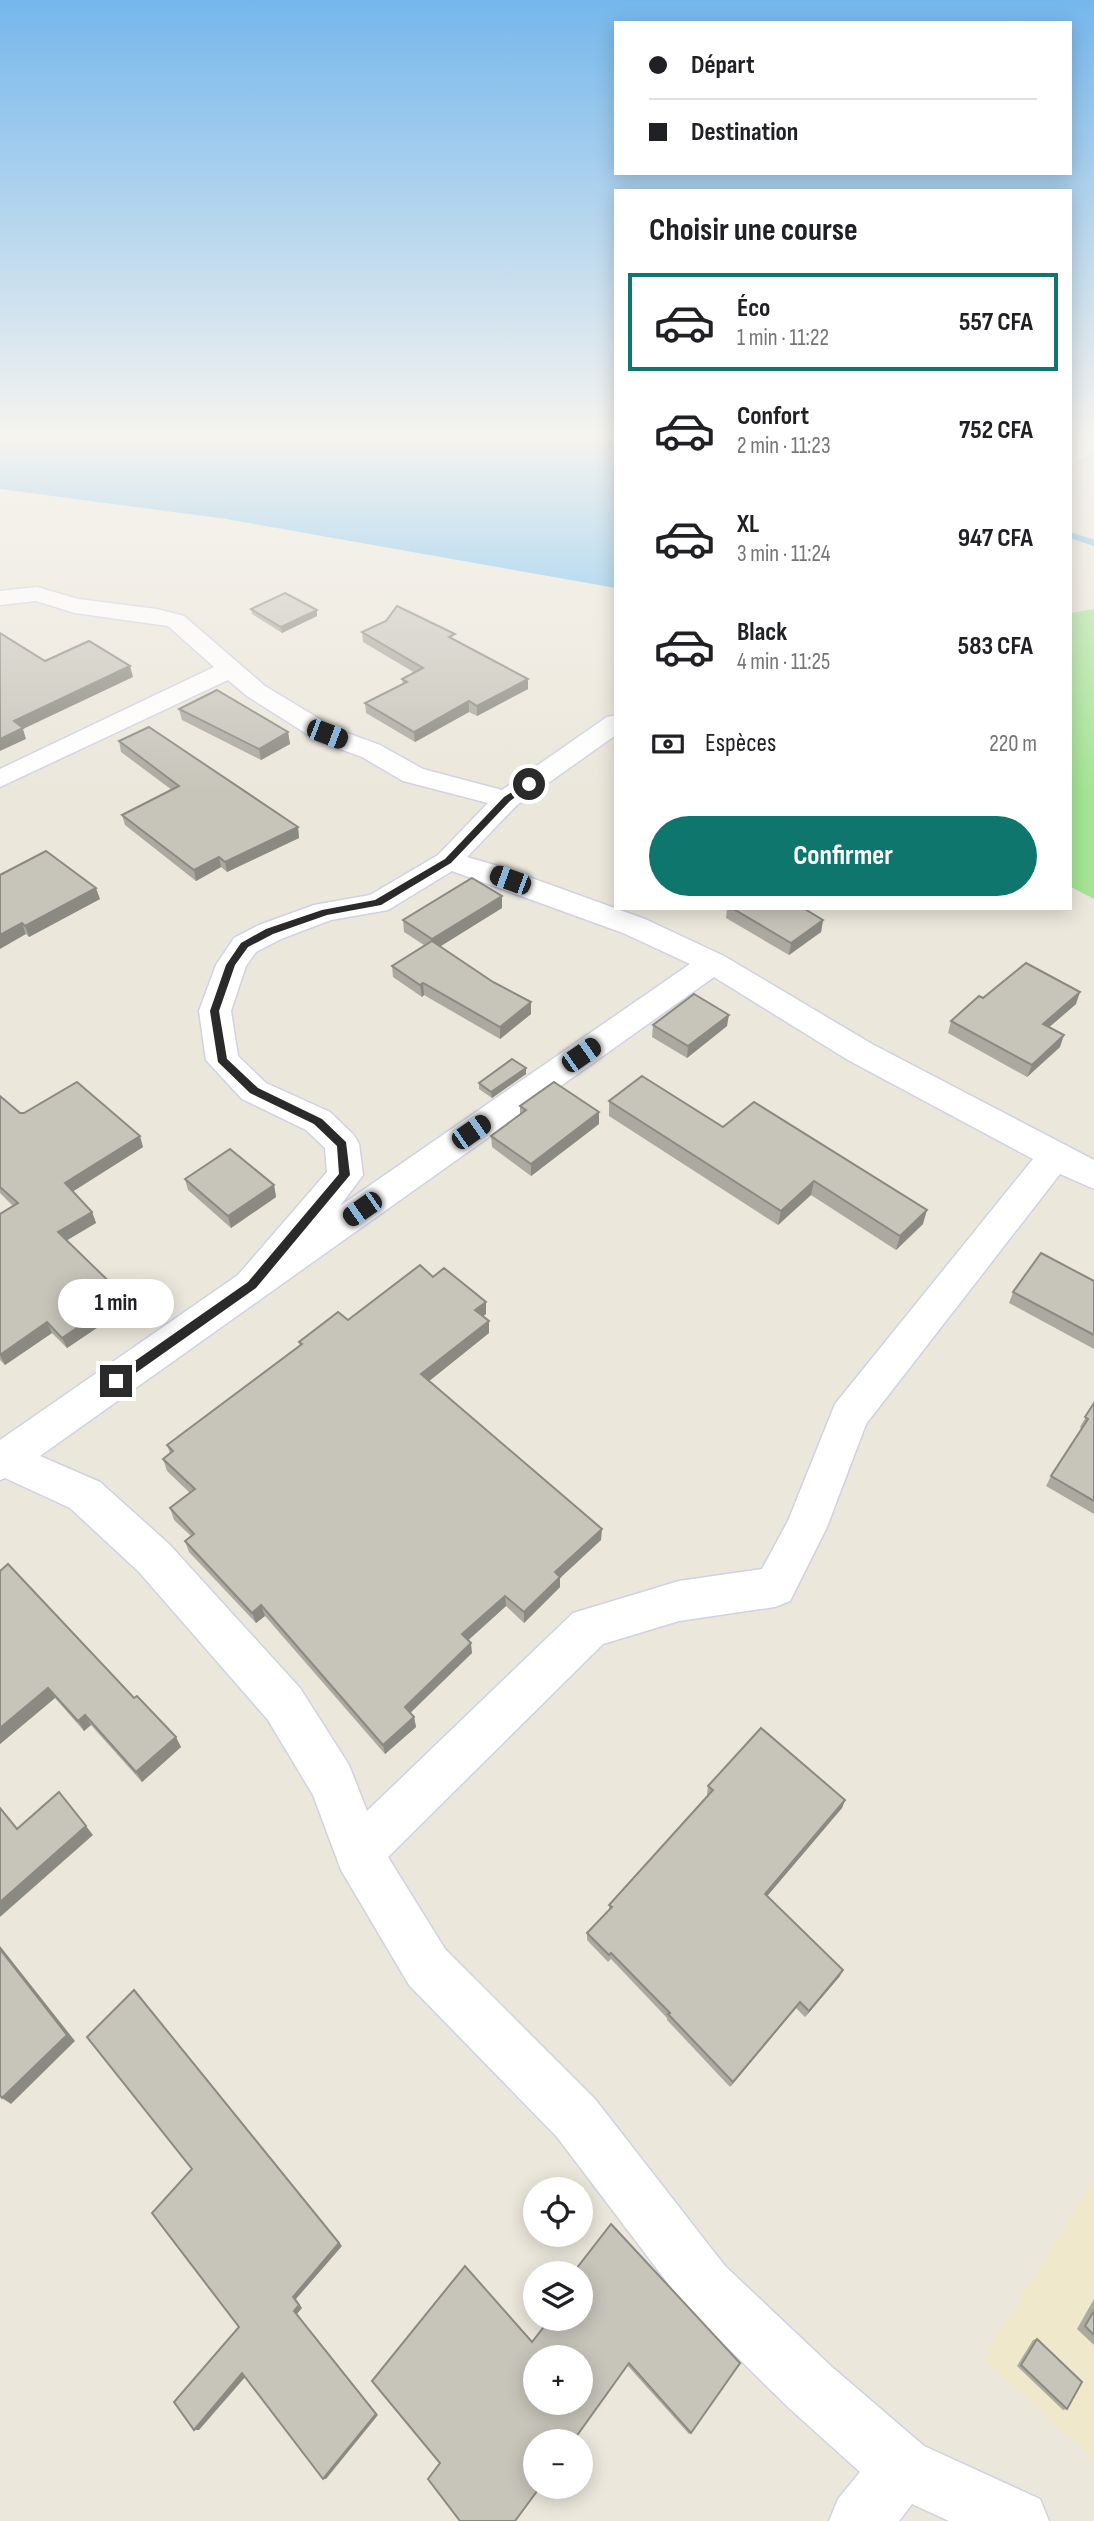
<!DOCTYPE html>
<html lang="fr">
<meta charset="utf-8">
<style>
body{margin:0;font-family:"Sofia Sans Condensed",sans-serif;background:#f2f2f2;color:#202124;height:100vh;display:flex;flex-direction:column;font-size:26px;white-space:nowrap}
*{box-sizing:border-box;margin:0}
p{font-size:23px;color:#757577}
.icon{flex:none;width:38px;height:38px;fill:none;stroke:currentColor;stroke-width:2;stroke-linecap:round;stroke-linejoin:round}
.map{position:relative;flex:1;overflow:hidden}
.panel{position:absolute;left:614px;top:189px;width:458px;height:721px;display:flex;flex-direction:column;background:#fff;border-radius:0px;box-shadow:0 4px 18px #0003}
.panel>*{flex:none}
.banner{position:absolute;left:614px;top:21px;width:458px;height:154px;border-radius:0px;box-shadow:0 4px 18px #0003;display:grid;align-content:center;height:154px;padding:0 35px;background:#fff}
.fabs{position:absolute;left:523px;top:2177px;display:grid;gap:14px}
.fabs a{display:grid;place-items:center;width:70px;height:70px;border-radius:50%;background:#fff;box-shadow:0 4px 18px #0003;font-size:35px}
.end{position:absolute;width:32px;height:32px;margin:-16px;border:9px solid #2a2a2a;background:#fff;box-shadow:0 0 0 4px #fff}
.from{border-radius:50%}
.bubble{position:absolute;height:49px;border-radius:24px;background:#fff;box-shadow:0 4px 18px #0003;font-size:23px;font-weight:700;line-height:49px;text-align:center}
.car{position:absolute;width:21px;height:42px;margin:-21px -10px;border-radius:9px;box-shadow:0 0 5px 2px #0007;background:linear-gradient(#222 24%,#8ab4d8 0 40%,#222 0 76%,#8ab4d8 0 86%,#222 0)}
.banner b{display:flex;align-items:center;gap:24px;height:66px;font-size:26px}
.banner b+b{border-top:2px solid #e0e0e0}
.banner i{width:18px;height:18px;background:#202124}
ul{padding:0;list-style:none}
li{display:flex;align-items:center;gap:21px;height:98px;margin:0 14px 10px;padding:0 21px;border:4px solid transparent;border-radius:0px}
li div{flex:1}
li b{display:block;font-size:26px}
li em{font-style:normal;font-weight:700}
li.on{border-color:#0f766e}
li>.icon{width:63px;height:63px;stroke-width:1.5}
h2{padding:0 35px;font-size:32px;line-height:84px}
.pay{display:flex;align-items:center;gap:18px;height:77px;padding:0 35px;font-size:26px}
.pay p{margin-inline-start:auto}
.button{display:flex;gap:14px;margin-top:auto;padding:14px 35px}
.button a{flex:1;height:80px;border-radius:42px;background:#0f766e;color:#fff;font-size:28px;font-weight:700;line-height:80px;text-align:center}
.map>svg:first-child{display:block}
.education{fill:#efe8ca}
.green{fill:#a5e595}
.water{fill:#6abbf2}
.lines{fill:none;stroke-linecap:round;stroke-linejoin:round}
.stream{stroke:#6abbf2;stroke-width:6}
.minor-casing{stroke:#d0d1e3;stroke-width:3}
.minor{fill:#fff;fill-rule:evenodd}
.wall{fill:#aba9a0}
.shaded-wall{fill:#8b8a82}
.building{fill:#c7c5ba;stroke:#8b8a82;stroke-width:2;fill-rule:evenodd}
.route{fill:#2a2a2a}
</style>
<div class="map">
<svg width="1094" height="2521" viewBox="0 0 1094 2521">
<rect width="100%" height="100%" fill="#ece7db"/>
<!-- education -->
<polygon class="education" points="1094,2180 1094,2460 983,2358"/>
<!-- green -->
<polygon class="green" points="1094,609 1094,899 1071,887 1071,613"/>
<!-- water -->
<polygon class="water" points="0,439 616,439 616,588 226,519 0,489"/>
<g class="lines">
<!-- stream -->
<polyline class="stream" points="1073,536 1094,543"/>
<defs>
<g id="minor">
<polygon points="1094,439 1094,453 1071,466 1071,451 1087,440"/>
<path d="M37,587L78,599L157,609L184,616L265,686L336,729L380,745L423,769L502,790L607,717L616,715V735L517,805L467,857L498,866L645,919L724,956L872,1044L1094,1160V1189L1060,1174L866,1424L827,1527L790,1601L775,1607L679,1621L603,1644L388,1857L445,1949L595,2099L725,2266L832,2367L924,2446L1040,2499L1049,2521H949L912,2504L899,2521H829L838,2499L860,2472L790,2409L685,2306L557,2137L409,1985L341,1870L313,1795L268,1720L139,1572L70,1508L5,1478L0,1480V1440L238,1275L327,1172L325,1148L306,1130L242,1099L206,1060L199,1011L216,965L234,938L259,925L314,905L370,895L438,855L488,803L403,781L362,757L318,741L247,696L228,680L0,787V769L214,667L168,626L75,613L36,601L0,605V591ZM452,871L623,933L690,964L340,1206L363,1175L359,1144L354,1135L330,1112L266,1083L238,1056L231,1011L246,966L256,952L281,939L331,920L388,910ZM714,977L848,1060L1033,1159L835,1404L788,1521L762,1569L679,1581L573,1613L367,1811L349,1765L300,1688L169,1544L100,1482L40,1456Z"/>
</g>
</defs>
<!-- minor casing -->
<use href="#minor" class="minor-casing"/>
<!-- minor -->
<use href="#minor" class="minor"/>
</g>
<!-- wall -->
<g class="wall">
<polygon points="251,609 317,610 317,616 282,633 252,614"/>
<polygon points="362,632 456,641 528,689 477,716 469,712 415,742 366,713 365,703 403,684 402,679 415,673 363,642"/>
<polygon points="179,709 288,732 290,744 261,760 182,720"/>
<polygon points="119,741 298,827 299,838 227,872 221,867 196,881 125,825 122,815 172,790 121,752"/>
<polygon points="0,875 100,899 29,937 26,934"/>
<polygon points="502,896 502,908 440,946 531,1014 500,1039 424,995 422,997 393,977 392,966 424,945 404,932 403,920"/>
<polygon points="727,908 803,908 823,920 821,932 789,955 726,918"/>
<polygon points="983,998 1076,1004 1049,1027 1060,1047 1027,1077 948,1033 951,1021"/>
<polygon points="653,1025 727,1026 687,1058 652,1037"/>
<polygon points="526,1068 526,1074 492,1098 479,1089 479,1083"/>
<polygon points="0,1096 20,1113 143,1147 73,1191 92,1212 96,1223 66,1241 124,1296 128,1307 67,1348 52,1333 5,1365 0,1360 0,1214 13,1206 0,1193"/>
<polygon points="609,1101 723,1127 923,1224 896,1250 811,1195 778,1225 609,1116"/>
<polygon points="520,1106 599,1112 599,1124 531,1176 492,1147 491,1136 520,1115"/>
<polygon points="185,1179 274,1185 276,1197 231,1228 188,1190"/>
<polygon points="433,1277 486,1302 486,1314 483,1316 489,1333 429,1381 601,1540 560,1578 560,1587 524,1623 506,1606 468,1640 472,1653 410,1713 414,1717 416,1727 385,1754 265,1616 256,1623 189,1552 185,1541 191,1536 174,1520 170,1508 190,1493 167,1471 163,1459 170,1453 167,1445 300,1346 299,1342 348,1320"/>
<polygon points="1094,1281 1094,1349 1009,1303 1013,1292"/>
<polygon points="1094,1403 1094,1514 1046,1486 1051,1476 1082,1429 1080,1427"/>
<polygon points="0,1571 134,1698 181,1747 142,1782 91,1725 84,1731 55,1698 0,1744"/>
<polygon points="708,1786 845,1800 842,1808 767,1896 840,1976 805,2017 796,2008 730,2087 667,2020 667,2018 611,1959 608,1962 587,1940 587,1933 609,1910 609,1905 708,1796 707,1794"/>
<polygon points="581,2273 691,2433 689,2434 627,2365 532,2342 581,2319"/>
<polygon points="1094,2299 1094,2345 1077,2329"/>
<polygon points="1037,2339 1067,2409 1063,2410 1017,2366 1033,2340"/>
</g>
<!-- shaded-wall -->
<g class="shaded-wall">
<polygon points="317,610 317,616 282,633 281,627"/>
<polygon points="130,666 133,677 23,729 26,739 0,751 0,739 14,721"/>
<polygon points="528,679 528,689 477,716 477,706"/>
<polygon points="469,701 469,712 415,742 414,732"/>
<polygon points="288,732 290,744 261,760 259,749"/>
<polygon points="298,827 299,838 227,872 225,862"/>
<polygon points="219,857 221,867 196,881 194,870"/>
<polygon points="96,888 100,899 29,937 25,926"/>
<polygon points="502,896 502,908 433,951 432,939"/>
<polygon points="823,920 821,932 789,955 791,943"/>
<polygon points="22,923 26,934 0,949 0,935"/>
<polygon points="423,983 424,995 422,997 420,985"/>
<polygon points="1080,992 1076,1004 1039,1036 1043,1024"/>
<polygon points="531,1002 531,1014 500,1039 500,1027"/>
<polygon points="729,1015 727,1026 687,1058 688,1046"/>
<polygon points="1064,1035 1060,1047 1027,1077 1032,1065"/>
<polygon points="526,1068 526,1074 492,1098 491,1092"/>
<polygon points="599,1112 599,1124 531,1176 531,1164"/>
<polygon points="140,1136 143,1147 69,1194 65,1183"/>
<polygon points="814,1181 811,1195 778,1225 781,1211"/>
<polygon points="274,1185 276,1197 231,1228 228,1216"/>
<polygon points="927,1210 923,1224 896,1250 900,1236"/>
<polygon points="92,1212 96,1223 62,1243 58,1232"/>
<polygon points="124,1296 128,1307 67,1348 62,1338"/>
<polygon points="486,1302 486,1314 476,1322 475,1310"/>
<polygon points="489,1321 489,1333 423,1386 421,1374"/>
<polygon points="47,1322 52,1333 5,1365 0,1355"/>
<polygon points="602,1529 601,1540 560,1578 560,1587 524,1623 524,1612 555,1572"/>
<polygon points="505,1596 506,1606 463,1645 462,1634"/>
<polygon points="261,1605 265,1616 256,1623 252,1613"/>
<polygon points="471,1643 472,1653 407,1716 405,1707"/>
<polygon points="48,1688 55,1698 0,1744 0,1728"/>
<polygon points="85,1715 91,1725 84,1731 78,1721"/>
<polygon points="414,1717 416,1727 385,1754 383,1745"/>
<polygon points="176,1737 181,1747 142,1782 136,1772"/>
<polygon points="845,1800 842,1808 763,1901 765,1894"/>
<polygon points="86,1826 93,1835 0,1917 0,1902"/>
<polygon points="0,1946 75,2041 11,2104 2,2098"/>
<polygon points="843,1970 840,1976 805,2017 809,2011"/>
<polygon points="134,1990 342,2246 296,2299 302,2308 297,2314 378,2415 326,2479 323,2479 294,2311 293,2297"/>
<polygon points="800,2002 796,2008 730,2087 733,2082"/>
<polygon points="242,2373 247,2375 199,2430 194,2430"/>
</g>
<!-- building -->
<g class="building">
<polygon points="285,593 317,610 281,627 251,609"/>
<polygon points="397,606 455,634 449,637 528,679 477,706 469,701 414,732 365,703 407,682 402,679 423,668 362,632 386,621"/>
<polygon points="0,633 45,661 89,641 130,666 14,721 23,728 0,739"/>
<polygon points="217,690 288,732 259,749 179,709"/>
<polygon points="149,727 298,827 225,862 219,857 194,870 122,815 179,786 119,741"/>
<polygon points="46,851 96,888 25,926 22,923 0,935 0,875"/>
<polygon points="472,878 502,896 432,939 403,920"/>
<polygon points="732,908 803,908 823,920 791,943"/>
<polygon points="432,941 493,982 531,1002 500,1027 423,983 420,985 392,966"/>
<polygon points="1026,963 1080,992 1043,1024 1064,1035 1032,1065 951,1021 979,996 983,998"/>
<polygon points="694,994 729,1015 688,1046 653,1025"/>
<polygon points="512,1059 526,1068 491,1092 479,1083"/>
<polygon points="642,1076 723,1127 754,1102 927,1210 900,1236 814,1181 781,1211 609,1101"/>
<polygon points="77,1082 140,1136 65,1183 92,1212 58,1232 124,1296 62,1338 47,1322 0,1355 0,1214 18,1203 0,1187 0,1096 20,1113 24,1113"/>
<polygon points="554,1082 599,1112 531,1164 491,1136 526,1110 520,1106"/>
<polygon points="230,1149 274,1185 228,1216 185,1179"/>
<polygon points="1041,1253 1094,1281 1094,1335 1013,1292"/>
<polygon points="420,1265 433,1277 444,1268 486,1302 475,1310 489,1321 421,1374 602,1529 555,1572 560,1577 524,1612 505,1596 462,1634 471,1643 405,1707 414,1717 383,1745 261,1605 252,1613 185,1541 194,1534 170,1508 195,1489 163,1459 173,1451 167,1445 302,1344 299,1342 338,1312 348,1320"/>
<polygon points="1094,1403 1094,1501 1051,1476 1088,1419 1085,1417"/>
<polygon points="8,1564 134,1698 137,1696 176,1737 136,1772 85,1715 78,1721 48,1688 0,1728 0,1571"/>
<polygon points="761,1728 845,1800 765,1894 843,1970 809,2011 800,2002 733,2082 668,2014 670,2013 611,1953 609,1955 587,1933 612,1907 609,1905 713,1790 708,1786"/>
<polygon points="59,1792 86,1826 0,1902 0,1808 17,1829"/>
<polygon points="0,1949 67,2035 2,2098 0,2095"/>
<polygon points="134,1990 339,2243 293,2297 299,2305 294,2311 376,2414 323,2479 242,2373 194,2430 174,2402 239,2327 152,2213 192,2169 87,2037"/>
<path d="M611,2224L740,2363L691,2433L629,2363L573,2441H536V2487H540L515,2521H460L428,2479L440,2463L372,2381L465,2266L532,2342L550,2319H581V2273H573ZM536,2357H581V2403H536Z"/>
<polygon points="1094,2311 1094,2335 1085,2326"/>
<polygon points="1037,2339 1082,2382 1067,2409 1021,2365"/>
</g>
<!-- sky -->
<linearGradient id="sky" x2="0" y2="1"><stop stop-color="#75b7ec"/><stop offset="0.55" stop-color="#f6f4ef"/><stop offset="1" stop-color="#f6f4ef" stop-opacity="0"/></linearGradient>
<rect width="1094" height="792" fill="url(#sky)"/>
<!-- route -->
<polygon class="route" points="529,781 532,785 510,801 451,863 381,905 327,915 273,934 248,947 235,965 219,1011 227,1059 258,1088 322,1119 346,1142 350,1175 256,1288 120,1384 112,1384 112,1377 248,1282 339,1174 337,1146 314,1124 250,1093 218,1062 210,1011 226,965 241,943 266,929 322,910 375,900 445,859 504,797"/>
</svg>
<div class="fabs">
<a><svg class="icon" aria-label="locate" viewBox="0 0 24 24"><circle cx="12" cy="12" r="6"/><path d="M12 2v4M12 18v4M2 12h4M18 12h4"/></svg></a>
<a><svg class="icon" aria-label="layers" viewBox="0 0 24 24"><path d="M12 4l9 5-9 5-9-5zM3 14l9 5 9-5"/></svg></a>
<a>+</a>
<a>−</a>
</div>
<i class="end from" style="left:529px;top:784px"></i>
<i class="end" style="left:116px;top:1381px"></i>
<div class="bubble" style="left:58px;top:1279px;width:116px">1 min</div>
<i class="car" style="left:327px;top:734px;rotate:111deg"></i>
<i class="car" style="left:510px;top:880px;rotate:290deg"></i>
<i class="car" style="left:581px;top:1055px;rotate:55deg"></i>
<i class="car" style="left:471px;top:1132px;rotate:55deg"></i>
<i class="car" style="left:362px;top:1209px;rotate:235deg"></i>
<div class="banner">
<b><i class="from"></i>Départ</b>
<b><i></i>Destination</b>
</div>
<section class="panel">
<h2>Choisir une course</h2>
<ul>
<li class="on"><svg class="icon" aria-label="car" viewBox="0 0 24 24"><path d="M5 17H2v-5l4-1 3-4h7l3 4 3 1v5h-3M9 17h6M6 11h13"/><circle cx="7" cy="17" r="2"/><circle cx="17" cy="17" r="2"/></svg><div><b>Éco</b><p>1 min · 11:22</p></div><em>557 CFA</em></li>
<li><svg class="icon" aria-label="car" viewBox="0 0 24 24"><path d="M5 17H2v-5l4-1 3-4h7l3 4 3 1v5h-3M9 17h6M6 11h13"/><circle cx="7" cy="17" r="2"/><circle cx="17" cy="17" r="2"/></svg><div><b>Confort</b><p>2 min · 11:23</p></div><em>752 CFA</em></li>
<li><svg class="icon" aria-label="car" viewBox="0 0 24 24"><path d="M5 17H2v-5l4-1 3-4h7l3 4 3 1v5h-3M9 17h6M6 11h13"/><circle cx="7" cy="17" r="2"/><circle cx="17" cy="17" r="2"/></svg><div><b>XL</b><p>3 min · 11:24</p></div><em>947 CFA</em></li>
<li><svg class="icon" aria-label="car" viewBox="0 0 24 24"><path d="M5 17H2v-5l4-1 3-4h7l3 4 3 1v5h-3M9 17h6M6 11h13"/><circle cx="7" cy="17" r="2"/><circle cx="17" cy="17" r="2"/></svg><div><b>Black</b><p>4 min · 11:25</p></div><em>583 CFA</em></li>
</ul>
<div class="pay"><svg class="icon" aria-label="cash" viewBox="0 0 24 24"><path d="M3 7h18v10H3z"/><circle cx="12" cy="12" r="2"/></svg>Espèces<p>220 m</p></div>
<div class="button"><a>Confirmer</a></div>
</section>
</div>
